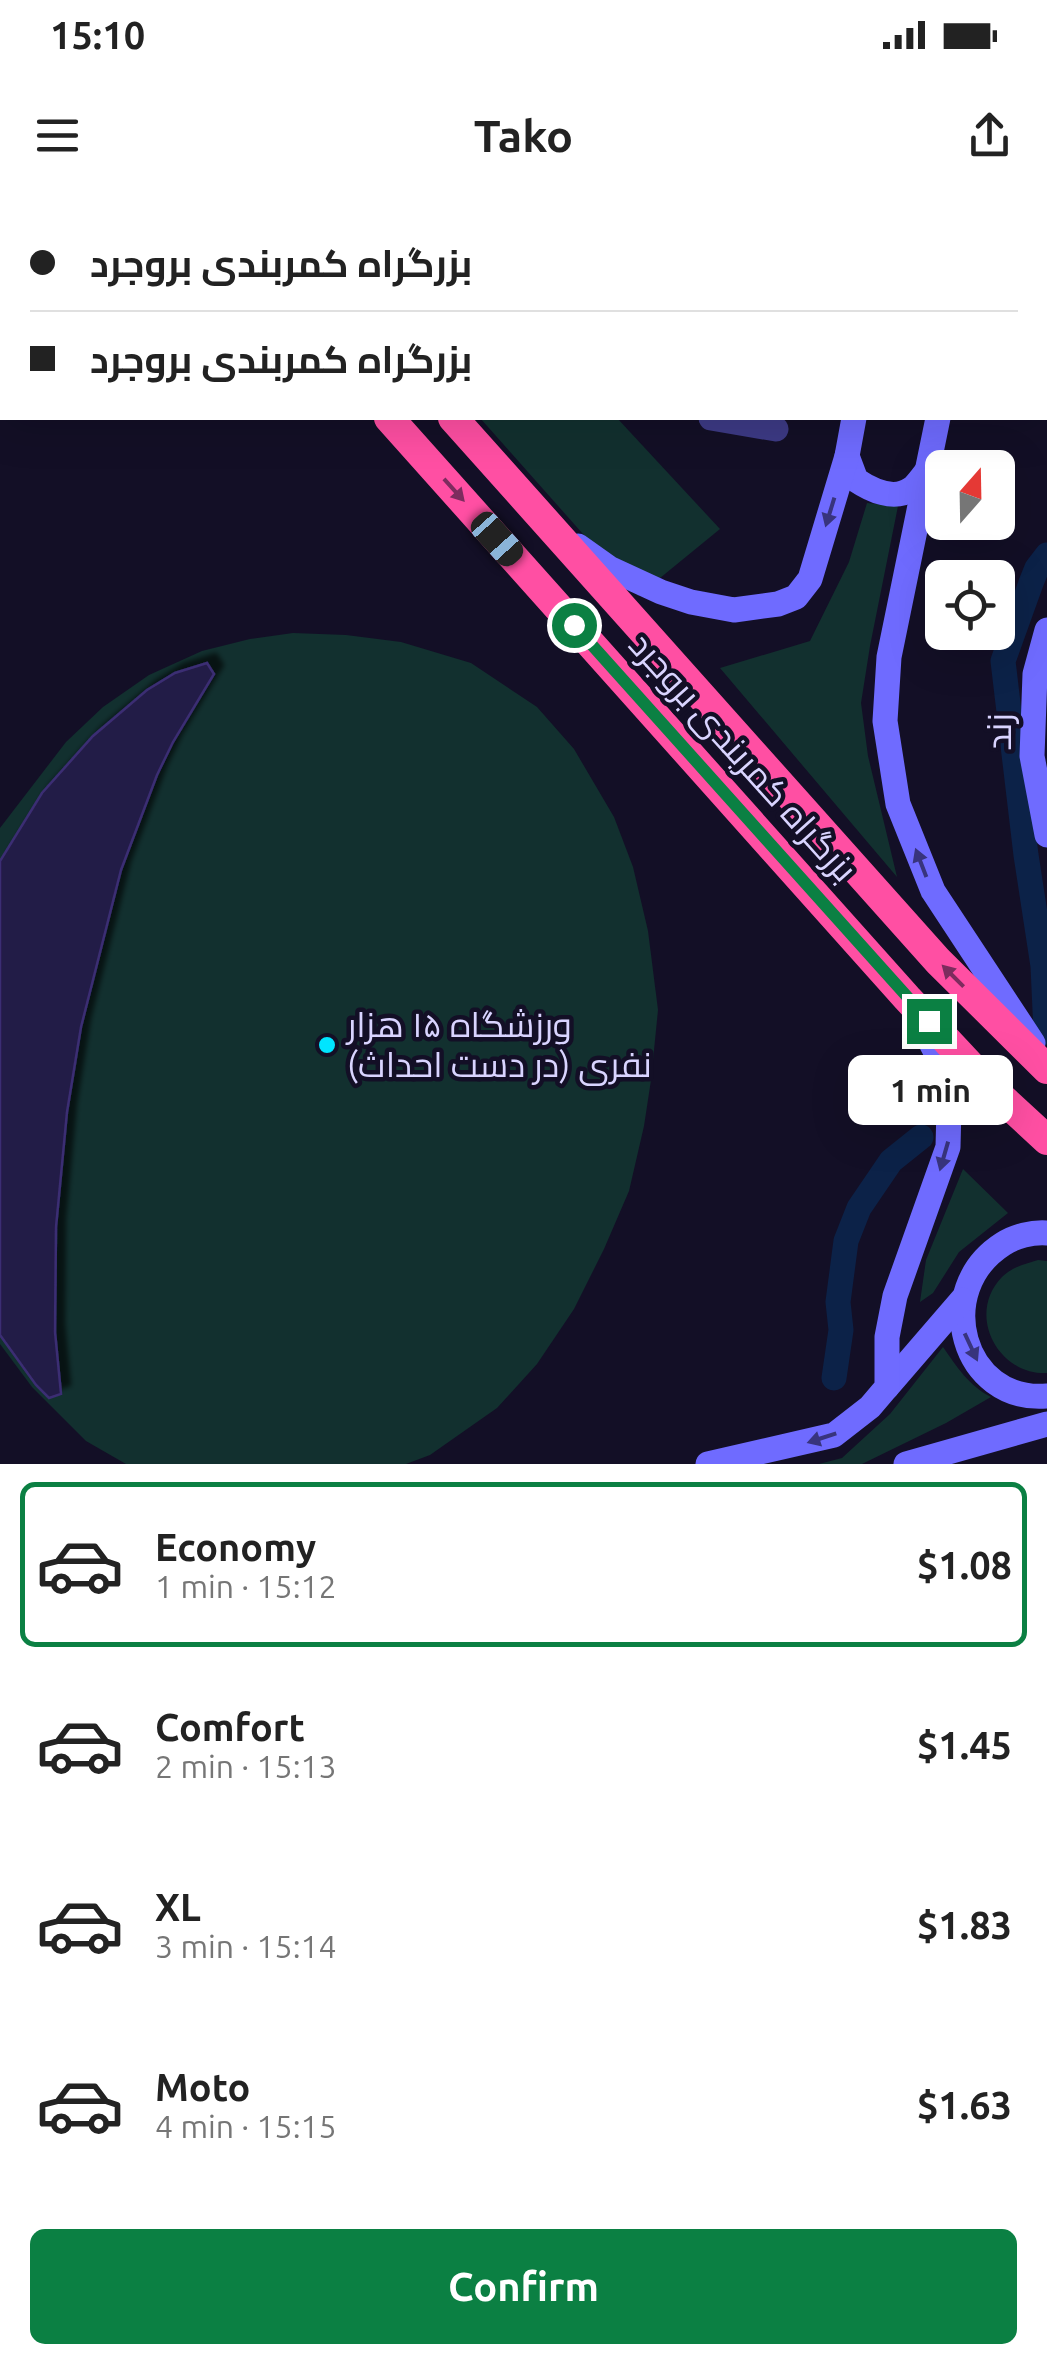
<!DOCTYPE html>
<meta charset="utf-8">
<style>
body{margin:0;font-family:Ubuntu,Cairo,sans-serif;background:#f6f6f6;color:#222;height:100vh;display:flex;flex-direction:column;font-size:38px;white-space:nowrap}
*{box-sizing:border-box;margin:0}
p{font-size:32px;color:#767676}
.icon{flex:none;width:55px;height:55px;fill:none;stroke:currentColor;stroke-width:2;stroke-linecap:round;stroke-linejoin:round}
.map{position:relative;height:1264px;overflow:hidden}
.details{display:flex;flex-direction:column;background:#fff;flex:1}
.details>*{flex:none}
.hud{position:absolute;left:0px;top:0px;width:1048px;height:220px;box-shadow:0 10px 40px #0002;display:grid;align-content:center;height:220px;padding:0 30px;background:#fff}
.needle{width:65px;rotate:20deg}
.tools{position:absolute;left:925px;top:250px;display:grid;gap:20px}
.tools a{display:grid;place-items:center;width:90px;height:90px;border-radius:15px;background:#fff;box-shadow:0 10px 40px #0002;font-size:50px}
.end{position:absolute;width:45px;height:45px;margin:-22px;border:12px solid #0b8043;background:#fff;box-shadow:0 0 0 5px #fff}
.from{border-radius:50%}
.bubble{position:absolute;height:70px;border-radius:15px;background:#fff;box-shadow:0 10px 40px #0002;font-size:32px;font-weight:600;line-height:70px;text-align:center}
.car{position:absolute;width:30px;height:60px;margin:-30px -15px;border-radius:12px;box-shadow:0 0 8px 2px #0007;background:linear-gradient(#222 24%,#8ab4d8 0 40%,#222 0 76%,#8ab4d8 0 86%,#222 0)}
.hud b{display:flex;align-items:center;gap:35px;height:95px;font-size:38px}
.hud b+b{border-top:2px solid #e0e0e0}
.hud i{width:25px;height:25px;background:#222}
ul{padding:18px 0 0;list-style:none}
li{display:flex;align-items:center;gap:30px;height:165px;margin:0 20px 15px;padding:0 10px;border:5px solid transparent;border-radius:15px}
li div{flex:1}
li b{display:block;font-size:38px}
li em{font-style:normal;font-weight:600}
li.current{border-color:#0b8043}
li>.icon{width:90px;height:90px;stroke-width:1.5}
.primary-button{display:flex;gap:20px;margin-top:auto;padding:20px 30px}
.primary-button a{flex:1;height:115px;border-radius:15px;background:#0b8043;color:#fff;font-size:40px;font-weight:600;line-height:115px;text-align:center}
.status{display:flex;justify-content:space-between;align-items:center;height:70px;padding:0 50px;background:#fff;direction:ltr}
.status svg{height:28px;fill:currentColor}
header{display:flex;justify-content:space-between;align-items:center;height:130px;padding:0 30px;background:#fff;font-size:45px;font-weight:600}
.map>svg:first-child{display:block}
.green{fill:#12302f}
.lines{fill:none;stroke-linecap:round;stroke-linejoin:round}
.canal{stroke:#0c2248;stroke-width:25}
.building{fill:#241b47;stroke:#3b2d73;stroke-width:2.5;filter:url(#shadow)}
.street{stroke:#3d3a85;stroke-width:25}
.secondary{stroke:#6f6bff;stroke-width:25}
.highway{stroke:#ff4fa3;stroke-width:30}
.oneway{fill:#7d2c5e}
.oneway2{fill:#38347d}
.route{stroke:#0b8043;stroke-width:12}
.poi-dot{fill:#00e5ff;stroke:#130f26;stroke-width:4}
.labels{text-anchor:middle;stroke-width:9;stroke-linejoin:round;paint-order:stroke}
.street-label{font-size:35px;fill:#d9d4ff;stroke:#130f26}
.poi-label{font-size:35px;fill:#d9d4ff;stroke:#130f26;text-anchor:start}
</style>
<div class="status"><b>15:10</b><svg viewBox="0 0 49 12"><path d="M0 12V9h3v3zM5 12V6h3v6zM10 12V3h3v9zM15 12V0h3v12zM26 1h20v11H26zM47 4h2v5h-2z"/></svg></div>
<header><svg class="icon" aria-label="menu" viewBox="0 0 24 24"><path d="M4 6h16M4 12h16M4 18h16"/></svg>Tako<svg class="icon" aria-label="share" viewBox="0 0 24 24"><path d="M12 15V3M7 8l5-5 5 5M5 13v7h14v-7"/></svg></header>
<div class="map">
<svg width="1047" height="1264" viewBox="0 0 1047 1264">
<defs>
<filter id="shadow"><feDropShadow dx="9" dy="-9" stdDeviation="2.5" flood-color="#0009"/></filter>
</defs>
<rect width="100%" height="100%" fill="#130f26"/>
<!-- green -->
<g class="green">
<polygon points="480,218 617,218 720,329 638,396"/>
<polygon points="867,303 898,306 870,446 861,503 868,556 897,677 720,468 810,441 849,362"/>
<polygon points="293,433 346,435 401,442 471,463 537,507 574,549 614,617 633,667 648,731 658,810 651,880 644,926 629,991 604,1049 574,1109 537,1164 497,1208 430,1255 406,1264 126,1264 86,1241 32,1187 0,1144 0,628 66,542 103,507 149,475 202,451 250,439"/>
<polygon points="963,969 1008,1013 959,1052 933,1093 920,1102 926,1060"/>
<path d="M1038,1060L1047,1061V1173C997,1175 966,1114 1002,1077C1012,1067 1025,1064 1038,1060Z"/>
<path d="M943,1147C957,1167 969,1186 991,1197L946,1223L862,1264H819L842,1258L890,1214Z"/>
</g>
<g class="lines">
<!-- canal -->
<g class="canal">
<polyline points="1046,832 1043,766 1026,655 1003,461 1031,383 1037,368 1047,355"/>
<polyline points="834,1178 841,1130 838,1102 846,1041 859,1008 891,961 921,937"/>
</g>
</g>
<!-- building -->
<polygon class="building" points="207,463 214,474 173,542 157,575 121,670 81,827 67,912 56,1027 55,1132 61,1194 49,1198 36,1185 0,1135 0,661 42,593 93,536 147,490 175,473"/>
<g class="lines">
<!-- street -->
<g class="street">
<polyline points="598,0 608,2"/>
<polyline points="568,2 568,0"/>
<polyline points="711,218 776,229"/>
</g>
<!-- secondary -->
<g class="secondary">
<polyline points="894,2 894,0"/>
<polyline points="982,2 983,0"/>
<polyline points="938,218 889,457 885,521 898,604 933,691 1033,843"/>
<path d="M847,256L856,280C871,290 894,301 911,289C917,285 923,275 928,270"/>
<polyline points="578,346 609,368 661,392 691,402 734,410 778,404 796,397 810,379 847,256 854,218"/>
<polyline points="1047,430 1035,474 1032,556 1047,635"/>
<path d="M1047,1033C1032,1032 1015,1036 1003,1044C931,1090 962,1203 1047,1196"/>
<polyline points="887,1187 962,1100"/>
<polyline points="708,1264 834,1235 870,1207 887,1187 887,1137 895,1096 948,947 949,907 941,862 919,820"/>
<polyline points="906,1264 1047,1224"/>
</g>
<!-- highway -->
<g class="highway">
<polyline points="191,0 194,2"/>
<polyline points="257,0 260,2"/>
<polyline points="389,218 907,798 994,891 1047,940"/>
<polyline points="453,218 938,761 1047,869"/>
</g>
</g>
<!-- one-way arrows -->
<defs><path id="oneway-solid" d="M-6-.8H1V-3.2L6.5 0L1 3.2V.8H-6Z" transform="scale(2.5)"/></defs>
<g class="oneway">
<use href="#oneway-solid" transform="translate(454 290) rotate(48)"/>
<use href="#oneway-solid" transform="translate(953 776) rotate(-135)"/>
</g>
<g class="oneway2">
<use href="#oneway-solid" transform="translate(830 312) rotate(107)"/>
<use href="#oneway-solid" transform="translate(921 663) rotate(-111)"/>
<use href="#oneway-solid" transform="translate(944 956) rotate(106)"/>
<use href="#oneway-solid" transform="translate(971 1147) rotate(65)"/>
<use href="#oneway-solid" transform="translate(822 1238) rotate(162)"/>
</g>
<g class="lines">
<!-- route -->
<polyline class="route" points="574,425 929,821"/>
</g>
<!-- markers -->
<circle class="poi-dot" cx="327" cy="845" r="10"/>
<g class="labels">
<!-- street labels -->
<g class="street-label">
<text transform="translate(999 532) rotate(-90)" y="12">زند</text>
<text transform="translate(743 557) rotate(48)" y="12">بزرگراه کمربندی بروجرد</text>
</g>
<!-- poi labels -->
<g class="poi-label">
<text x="347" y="837">ورزشگاه ۱۵ هزار<tspan x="347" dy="40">نفری (در دست احداث)</tspan></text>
</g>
</g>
</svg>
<div class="tools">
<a><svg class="needle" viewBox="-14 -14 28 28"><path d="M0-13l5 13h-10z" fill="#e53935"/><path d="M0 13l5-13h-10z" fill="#767676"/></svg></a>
<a><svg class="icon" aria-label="locate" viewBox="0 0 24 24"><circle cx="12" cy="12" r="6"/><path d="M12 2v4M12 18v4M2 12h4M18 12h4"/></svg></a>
</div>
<i class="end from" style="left:574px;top:425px"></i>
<i class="end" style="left:929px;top:821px"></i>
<div class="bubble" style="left:848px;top:855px;width:165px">1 min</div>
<i class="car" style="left:497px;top:339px;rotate:138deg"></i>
<div class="hud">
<b><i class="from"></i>بزرگراه کمربندی بروجرد</b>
<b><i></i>بزرگراه کمربندی بروجرد</b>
</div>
</div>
<section class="details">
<ul>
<li class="current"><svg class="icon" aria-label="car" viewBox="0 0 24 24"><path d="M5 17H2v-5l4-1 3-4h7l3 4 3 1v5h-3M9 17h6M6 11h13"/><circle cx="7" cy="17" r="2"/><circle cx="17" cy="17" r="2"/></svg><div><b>Economy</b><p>1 min · 15:12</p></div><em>$1.08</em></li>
<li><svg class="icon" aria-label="car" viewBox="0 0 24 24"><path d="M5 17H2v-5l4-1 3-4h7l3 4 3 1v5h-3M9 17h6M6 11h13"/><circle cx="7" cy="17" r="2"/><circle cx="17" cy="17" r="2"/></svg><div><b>Comfort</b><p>2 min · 15:13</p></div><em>$1.45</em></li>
<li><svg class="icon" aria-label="car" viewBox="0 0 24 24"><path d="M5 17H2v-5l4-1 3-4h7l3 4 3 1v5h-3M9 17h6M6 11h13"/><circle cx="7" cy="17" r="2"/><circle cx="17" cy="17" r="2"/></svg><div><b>XL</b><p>3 min · 15:14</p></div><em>$1.83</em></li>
<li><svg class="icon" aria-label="car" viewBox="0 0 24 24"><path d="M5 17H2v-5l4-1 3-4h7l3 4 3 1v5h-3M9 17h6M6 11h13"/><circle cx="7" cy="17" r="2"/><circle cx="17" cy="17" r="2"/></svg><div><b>Moto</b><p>4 min · 15:15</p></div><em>$1.63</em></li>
</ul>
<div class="primary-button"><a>Confirm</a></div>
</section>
